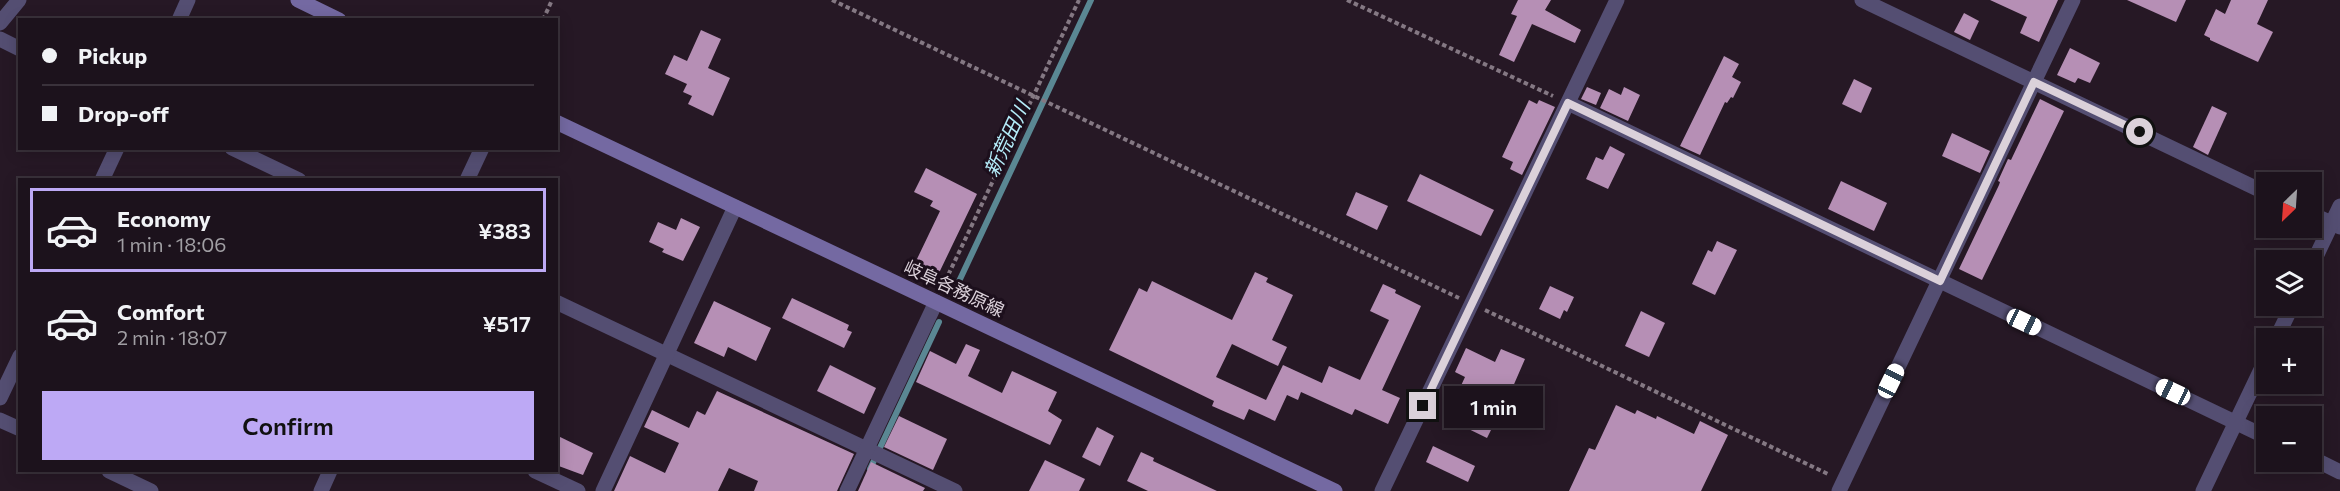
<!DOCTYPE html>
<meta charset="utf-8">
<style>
body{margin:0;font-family:Commissioner,"Noto Sans JP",sans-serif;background:#292029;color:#f1f3f6;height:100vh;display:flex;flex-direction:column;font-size:22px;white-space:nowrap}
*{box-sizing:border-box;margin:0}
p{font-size:20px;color:#a09ea3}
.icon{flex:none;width:33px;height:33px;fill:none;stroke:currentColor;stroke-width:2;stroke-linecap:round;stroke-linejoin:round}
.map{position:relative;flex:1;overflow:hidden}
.drawer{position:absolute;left:18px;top:178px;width:540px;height:294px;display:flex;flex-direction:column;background:#1c121c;border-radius:0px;box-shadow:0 3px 15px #0003,0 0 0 2px #3a323b}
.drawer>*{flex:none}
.guide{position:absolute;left:18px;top:18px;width:540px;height:132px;border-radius:0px;box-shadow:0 3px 15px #0003,0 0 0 2px #3a323b;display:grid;align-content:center;height:132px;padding:0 24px;background:#1c121c}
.needle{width:39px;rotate:205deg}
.fabs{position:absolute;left:2256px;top:172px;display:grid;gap:12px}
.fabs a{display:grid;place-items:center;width:66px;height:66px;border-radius:0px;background:#1c121c;box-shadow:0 3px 15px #0003,0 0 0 2px #3a323b;font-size:30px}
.end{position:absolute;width:27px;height:27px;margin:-14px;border:8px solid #dbd1da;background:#111;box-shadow:0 0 0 3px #111}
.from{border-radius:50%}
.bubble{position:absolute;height:42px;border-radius:0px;background:#1c121c;box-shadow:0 3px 15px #0003,0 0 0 2px #3a323b;font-size:20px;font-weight:600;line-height:42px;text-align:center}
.car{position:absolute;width:18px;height:36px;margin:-18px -9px;border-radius:8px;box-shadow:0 0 4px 2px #0007;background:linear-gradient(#fff 24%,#345 0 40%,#fff 0 76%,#345 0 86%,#fff 0)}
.guide b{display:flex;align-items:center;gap:21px;height:57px;font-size:22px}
.guide b+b{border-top:2px solid #3a323b}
.guide i{width:15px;height:15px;background:#f1f3f6}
ul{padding:10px 0 0;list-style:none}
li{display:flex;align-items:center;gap:18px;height:84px;margin:0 12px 9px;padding:0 12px;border:3px solid transparent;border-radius:0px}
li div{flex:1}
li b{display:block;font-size:22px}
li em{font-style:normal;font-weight:600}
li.on{border-color:#bda9f5}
li>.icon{width:54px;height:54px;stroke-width:1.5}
.button{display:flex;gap:12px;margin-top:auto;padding:12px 24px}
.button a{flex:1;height:69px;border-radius:0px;background:#bda9f5;color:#111;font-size:24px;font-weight:600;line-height:69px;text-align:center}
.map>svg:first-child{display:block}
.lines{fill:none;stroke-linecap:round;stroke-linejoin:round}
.stream{stroke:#5a8793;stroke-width:6}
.building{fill:#b68fb5}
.path{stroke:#847883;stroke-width:4;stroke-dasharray:4.5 3;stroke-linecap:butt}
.street{stroke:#544e72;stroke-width:15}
.secondary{stroke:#7469a2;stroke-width:15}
.route{stroke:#dbd1da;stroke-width:8}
.labels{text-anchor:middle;stroke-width:6;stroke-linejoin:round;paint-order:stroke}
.street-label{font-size:18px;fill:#dbd1da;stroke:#1c0f1c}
.water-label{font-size:20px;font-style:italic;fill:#b4ecf9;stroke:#1c0f1c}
</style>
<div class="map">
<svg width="2340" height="491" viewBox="0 0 2340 491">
<rect width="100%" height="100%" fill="#261825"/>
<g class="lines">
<!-- stream -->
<g class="stream">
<polyline points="954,292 1091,0"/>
<polyline points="870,469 939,322"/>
</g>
</g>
<!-- building -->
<g class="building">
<polygon points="1518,0 1551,0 1545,10 1581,30 1575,43 1532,24 1514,62 1499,55 1517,16 1511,14"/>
<polygon points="1990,0 2058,0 2039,42 2020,33 2027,17"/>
<polygon points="2127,0 2186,0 2176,22"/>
<polygon points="2231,0 2268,0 2257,24 2273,32 2258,62 2210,40 2210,38 2204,35 2216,9 2225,14"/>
<polygon points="1964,13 1979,21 1970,40 1954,32"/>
<polygon points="701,30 721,39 708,68 730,78 713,116 688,104 692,96 683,92 687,84 665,74 674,55 687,61"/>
<polygon points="2070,48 2100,63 2090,83 2078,78 2075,83 2057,75"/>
<polygon points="1724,56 1739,64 1732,77 1741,82 1733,98 1731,97 1727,103 1725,102 1700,155 1680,146"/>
<polygon points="1854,79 1872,88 1861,113 1842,104"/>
<polygon points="1587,87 1601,93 1596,105 1581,99"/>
<polygon points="1624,87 1640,95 1628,121 1600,108 1609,89 1621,95"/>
<polygon points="2040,99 2064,111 1982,280 1959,269 1999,185 2000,182 1998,181 2008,159 2011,160"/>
<polygon points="1529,100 1537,104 1539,100 1555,107 1522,175 1510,169 1513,162 1502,157"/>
<polygon points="2212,106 2227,113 2208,155 2193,147"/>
<polygon points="1952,133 1990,151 1980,173 1942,156"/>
<polygon points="1610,146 1625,154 1608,189 1586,179 1596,157 1603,160"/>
<polygon points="926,168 977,194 938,275 921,267 923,262 917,259 940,211 930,206 933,201 914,192"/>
<polygon points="1420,174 1494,210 1481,236 1407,201"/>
<polygon points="1841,181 1887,203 1874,231 1828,209"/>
<polygon points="1356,192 1388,206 1377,230 1346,215"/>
<polygon points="681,218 700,227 683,261 662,252 664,249 649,242 658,222 676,230"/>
<polygon points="1717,241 1737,250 1715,295 1692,284 1708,250 1712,252"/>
<polygon points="1255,272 1268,278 1266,282 1293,295 1272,340 1287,347 1278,366 1232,344 1216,377 1266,400 1283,365 1322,383 1329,366 1360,380 1389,320 1370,311 1383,284 1396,290 1395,293 1421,306 1382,390 1400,398 1388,424 1355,409 1352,415 1301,392 1298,400 1287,395 1275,421 1249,409 1244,420 1212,406 1214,401 1109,350 1139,288 1147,292 1152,281 1232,320"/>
<polygon points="1550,286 1574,297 1567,312 1564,310 1560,319 1539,309"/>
<polygon points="792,298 849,325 847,330 852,332 844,348 782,318"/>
<polygon points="714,301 771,328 756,361 728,347 724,357 694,343"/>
<polygon points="1641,311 1665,323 1649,357 1625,346"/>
<polygon points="966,344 980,350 968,376 1002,393 1012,371 1057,392 1048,411 1062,420 1050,445 916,382 930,351 956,364"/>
<polygon points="1466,348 1495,362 1501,349 1525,359 1498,421 1496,420 1487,438 1446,418 1465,377 1455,372"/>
<polygon points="830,365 876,388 864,414 817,391"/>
<polygon points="717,391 854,454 837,491 754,491 758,481 729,468 718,491 614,491 630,456 665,473 679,443 644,427 652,410 689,428 697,411 705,415"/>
<polygon points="1616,405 1635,414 1637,410 1656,419 1657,416 1694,434 1700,421 1728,435 1701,491 1569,491 1589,448 1595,450"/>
<polygon points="899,416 947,439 933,470 884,447"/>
<polygon points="1097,427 1114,436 1100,466 1082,457"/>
<polygon points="556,435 593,453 583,475 556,465"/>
<polygon points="1433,446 1475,466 1468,482 1426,462"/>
<polygon points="1141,452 1154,458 1153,461 1217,491 1148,491 1127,481"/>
<polygon points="1045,460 1085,479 1079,491 1029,491"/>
<polygon points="871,462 925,488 923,491 858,491"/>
</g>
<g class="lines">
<!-- path -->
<g class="path">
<polyline points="832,0 1459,298"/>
<polyline points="1347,0 1553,96"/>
<polyline points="543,20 552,0"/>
<polyline points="942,288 1079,0"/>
<polyline points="1485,310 1830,475"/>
</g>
<!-- street -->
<g class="street">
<polyline points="1862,0 2266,193"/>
<polyline points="179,20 188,0"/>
<polyline points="0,23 19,0"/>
<polyline points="0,39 20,49"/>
<polyline points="1568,103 2266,437"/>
<polyline points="232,148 299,180"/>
<polyline points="102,180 117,148"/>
<polyline points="467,180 482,148"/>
<polyline points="2312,214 2340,227"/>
<polyline points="2312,265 2340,206"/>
<polyline points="556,302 955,491"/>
<polyline points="2276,339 2292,306"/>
<polyline points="0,398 20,356"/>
<polyline points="0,420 20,429"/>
<polyline points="2312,458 2340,472"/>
<polyline points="109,471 151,491"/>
<polyline points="535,471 578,491"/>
<polyline points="321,491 330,471"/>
<polyline points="603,491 735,207"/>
<polyline points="847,491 936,302"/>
<polyline points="1382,491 1617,0"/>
<polyline points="1839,491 2073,0"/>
<polyline points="2203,491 2266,359"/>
</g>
<!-- secondary -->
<g class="secondary">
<polyline points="298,0 339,20"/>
<polyline points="556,122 1335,491"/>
</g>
</g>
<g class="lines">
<!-- route -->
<polyline class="route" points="1423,406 1568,103 1940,281 2034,82 2140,132"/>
</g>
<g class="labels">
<!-- street labels -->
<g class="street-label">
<text transform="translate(954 289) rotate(25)" y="6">岐阜各務原線</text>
</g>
<!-- water labels -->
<g class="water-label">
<text transform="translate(1007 139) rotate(-65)" y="7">新荒田川</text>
</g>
</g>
</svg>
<div class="fabs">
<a><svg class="needle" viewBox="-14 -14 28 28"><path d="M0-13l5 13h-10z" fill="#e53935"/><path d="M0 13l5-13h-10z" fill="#a09ea3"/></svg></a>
<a><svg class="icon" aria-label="layers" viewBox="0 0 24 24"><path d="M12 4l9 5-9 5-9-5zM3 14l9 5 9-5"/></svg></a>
<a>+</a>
<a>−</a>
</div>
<i class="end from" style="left:2140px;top:132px"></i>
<i class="end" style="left:1423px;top:406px"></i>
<div class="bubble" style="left:1444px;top:386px;width:99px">1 min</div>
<i class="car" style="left:2024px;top:322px;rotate:115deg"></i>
<i class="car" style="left:1891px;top:381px;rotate:26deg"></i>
<i class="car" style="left:2173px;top:392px;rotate:295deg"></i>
<div class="guide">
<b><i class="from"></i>Pickup</b>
<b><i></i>Drop-off</b>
</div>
<section class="drawer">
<ul>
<li class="on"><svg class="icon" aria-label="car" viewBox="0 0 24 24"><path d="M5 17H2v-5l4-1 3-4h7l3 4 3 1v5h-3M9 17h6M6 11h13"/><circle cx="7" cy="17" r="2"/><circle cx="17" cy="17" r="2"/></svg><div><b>Economy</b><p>1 min · 18:06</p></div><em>¥383</em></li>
<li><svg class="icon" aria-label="car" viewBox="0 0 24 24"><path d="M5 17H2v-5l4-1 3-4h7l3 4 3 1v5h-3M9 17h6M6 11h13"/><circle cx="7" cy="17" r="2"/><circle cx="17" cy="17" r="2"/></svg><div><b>Comfort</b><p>2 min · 18:07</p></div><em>¥517</em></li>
</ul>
<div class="button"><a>Confirm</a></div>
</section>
</div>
